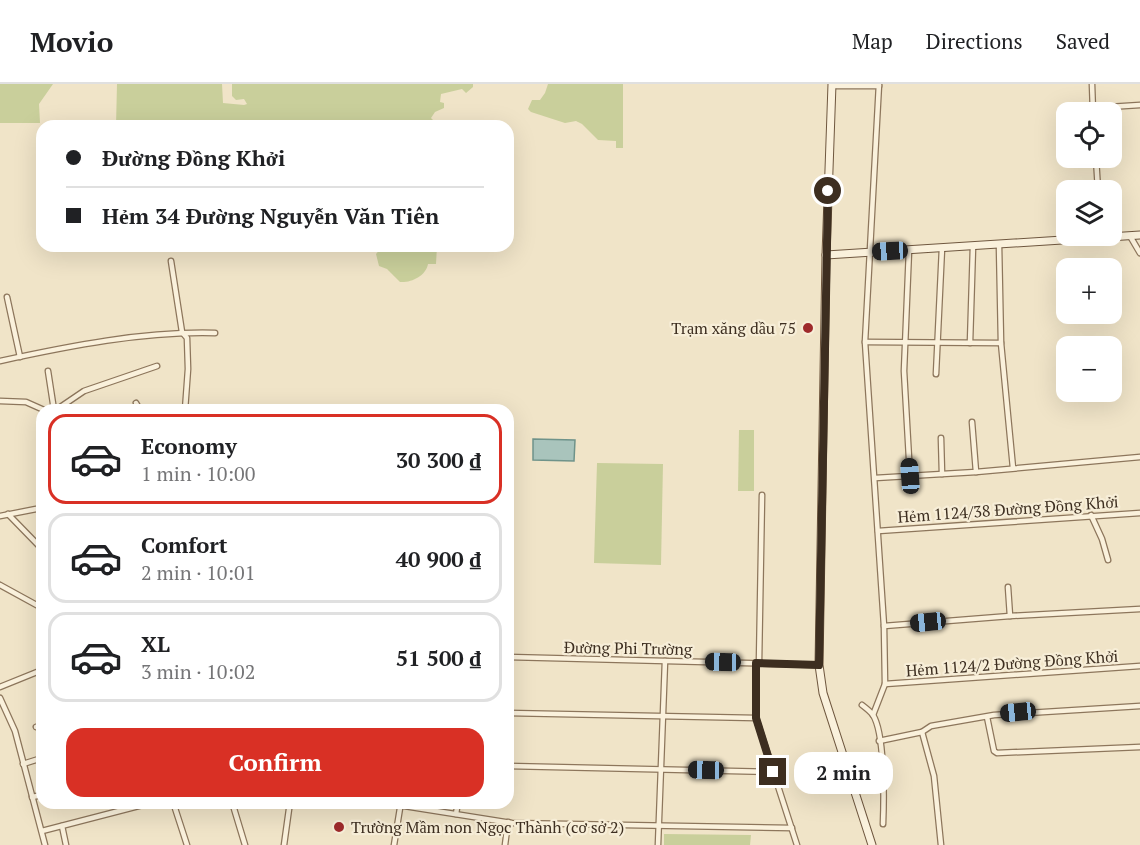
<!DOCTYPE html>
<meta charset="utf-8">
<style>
body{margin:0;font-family:"PT Serif",serif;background:#f6f6f6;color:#202124;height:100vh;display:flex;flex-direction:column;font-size:22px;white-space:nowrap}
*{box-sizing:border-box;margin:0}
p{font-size:20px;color:#757577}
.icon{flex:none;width:33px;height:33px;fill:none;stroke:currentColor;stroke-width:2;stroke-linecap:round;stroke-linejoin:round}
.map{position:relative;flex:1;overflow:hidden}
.side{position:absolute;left:36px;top:320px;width:478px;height:405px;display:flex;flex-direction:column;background:#fff;border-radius:18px;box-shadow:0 6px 24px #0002}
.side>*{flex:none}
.hud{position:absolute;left:36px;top:36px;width:478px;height:132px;border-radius:18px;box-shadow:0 6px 24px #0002;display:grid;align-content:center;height:132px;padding:0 30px;background:#fff}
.controls{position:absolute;left:1056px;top:18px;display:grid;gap:12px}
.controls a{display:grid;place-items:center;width:66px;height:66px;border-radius:12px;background:#fff;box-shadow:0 6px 24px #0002;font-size:30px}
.end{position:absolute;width:27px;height:27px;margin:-14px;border:8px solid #3d2e20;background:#fff;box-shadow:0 0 0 3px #fff}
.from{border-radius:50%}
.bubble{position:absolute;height:42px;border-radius:18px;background:#fff;box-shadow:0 6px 24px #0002;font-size:20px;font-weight:700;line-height:42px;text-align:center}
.car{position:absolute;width:18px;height:36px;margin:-18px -9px;border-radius:8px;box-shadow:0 0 4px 2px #0007;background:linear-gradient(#222 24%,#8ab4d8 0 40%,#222 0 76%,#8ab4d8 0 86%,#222 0)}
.hud b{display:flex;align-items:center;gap:21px;height:57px;font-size:22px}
.hud b+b{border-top:2px solid #e0e0e0}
.hud i{width:15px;height:15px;background:#202124}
ul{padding:10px 0 0;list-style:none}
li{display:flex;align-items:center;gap:18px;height:90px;margin:0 12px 9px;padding:0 18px;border:3px solid #e0e0e0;border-radius:18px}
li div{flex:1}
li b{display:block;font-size:22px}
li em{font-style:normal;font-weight:700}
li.current{border-color:#d93025}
li>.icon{width:54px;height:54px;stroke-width:1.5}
.action{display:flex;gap:12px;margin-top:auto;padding:12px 30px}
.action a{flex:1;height:69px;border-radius:18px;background:#d93025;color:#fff;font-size:24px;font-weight:700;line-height:69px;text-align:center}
header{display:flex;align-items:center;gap:36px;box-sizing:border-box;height:84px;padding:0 30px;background:#fff;border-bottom:2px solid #e0e0e0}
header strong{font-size:28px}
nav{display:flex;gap:33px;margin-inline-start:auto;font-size:21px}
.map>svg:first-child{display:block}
.green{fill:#c9cf9b}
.water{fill:#a9c4bc;stroke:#6f938a;stroke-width:1.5}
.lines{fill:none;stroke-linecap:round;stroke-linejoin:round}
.street-casing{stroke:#8d765c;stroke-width:7}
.secondary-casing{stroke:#6f573f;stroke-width:9}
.street{stroke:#faf1dc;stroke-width:4.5}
.secondary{stroke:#faf1dc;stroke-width:7}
.route{stroke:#3d2e20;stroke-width:8}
.poi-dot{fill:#9e2a2b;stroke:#f7eed8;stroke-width:2}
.labels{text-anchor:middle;stroke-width:4.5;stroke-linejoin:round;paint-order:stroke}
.poi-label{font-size:16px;fill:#3d2e20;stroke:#f7eed8;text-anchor:end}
.street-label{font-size:16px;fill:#3d2e20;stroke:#f7eed8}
</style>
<header>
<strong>Movio</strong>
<nav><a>Map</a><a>Directions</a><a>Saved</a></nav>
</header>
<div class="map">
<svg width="1140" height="761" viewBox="0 0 1140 761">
<rect width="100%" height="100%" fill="#f0e4c8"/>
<!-- green -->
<g class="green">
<polygon points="0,0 53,0 39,20 40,39 0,39"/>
<polygon points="117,0 222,0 223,19 244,21 247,20 244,15 236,16 232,12 232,0 473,0 473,3 466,9 462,5 441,10 440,18 444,19 444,24 435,28 431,34 439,42 116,42"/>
<polygon points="548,0 623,0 623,64 616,64 616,57 598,56 582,40 576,37 565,39 531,28 528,25 532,16 540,16 545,9"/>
<path d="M383,162H437L436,180H428C426,192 411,199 400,198L387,185L379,182L376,170Z"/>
<polygon points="739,346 754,346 754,407 738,407"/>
<polygon points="597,379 663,380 661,481 594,479"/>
<polygon points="664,750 751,751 750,761 664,761"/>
</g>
<!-- water -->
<polygon class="water" points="533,355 575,356 574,377 533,376"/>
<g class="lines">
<defs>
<g id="street">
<polyline points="1092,0 1093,28"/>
<polyline points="832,2 879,2"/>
<polyline points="1093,24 1140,21"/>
<polyline points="1096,74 1098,106"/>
<polyline points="1130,152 1140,169"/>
<polyline points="999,161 1001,259 1013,384"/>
<polyline points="909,166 904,287 910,392"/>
<polyline points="171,177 182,248 187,254 188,285 185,326"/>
<polyline points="7,213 20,273"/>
<polyline points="865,258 1001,259"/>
<polyline points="970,259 973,162"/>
<path d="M0,277C69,262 144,247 215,249"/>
<polyline points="48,287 54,326"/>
<polyline points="936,290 942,164"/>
<polyline points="0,317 26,318 44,326"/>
<polyline points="136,319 140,326"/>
<polyline points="56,326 84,307 157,282"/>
<polyline points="972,338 976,388"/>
<polyline points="941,354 942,390"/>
<polyline points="875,394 976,388 1140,373"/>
<polyline points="8,430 42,465"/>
<polyline points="1091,431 1102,455 1108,476"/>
<polyline points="0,432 36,425"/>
<polyline points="878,447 1140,429"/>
<polyline points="0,501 42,524"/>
<polyline points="1008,503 1010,532"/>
<polyline points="40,523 42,506"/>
<polyline points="884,542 1010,532 1140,525"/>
<polyline points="508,573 819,581"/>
<polyline points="756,579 756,634 797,761"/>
<polyline points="759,579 762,411"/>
<polyline points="885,600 1140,582"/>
<polyline points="0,603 42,586"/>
<polyline points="0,614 15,647 45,761"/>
<path d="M862,621C866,624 870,627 873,631C885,650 884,716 883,740"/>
<polyline points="508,629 756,634"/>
<polyline points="873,631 885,600 884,542 865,258 879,0"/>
<polyline points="987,633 994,667 997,669 1140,663"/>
<polyline points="36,643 42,641"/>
<polyline points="922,648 934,692 941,761"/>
<polyline points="879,657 922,648 931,642 994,631 1140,622"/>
<polyline points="23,680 42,674"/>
<polyline points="508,682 773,688"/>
<polyline points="32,713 42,711"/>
<polyline points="173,718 187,761"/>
<polyline points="232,718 245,761"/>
<polyline points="379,718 512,739 792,744"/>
<polyline points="456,730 458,718"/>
<polyline points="62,742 66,761"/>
<polyline points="42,747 154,718"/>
<polyline points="284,761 290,718"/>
<polyline points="394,761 401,718"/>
<polyline points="505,761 508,738"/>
<polyline points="658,761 665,577"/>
</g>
<g id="secondary">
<polyline points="832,0 826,171 819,581 823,609 872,761"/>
<polyline points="826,171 1140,151"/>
</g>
</defs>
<!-- street casing -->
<use href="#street" class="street-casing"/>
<!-- secondary casing -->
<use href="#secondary" class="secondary-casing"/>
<!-- street -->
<use href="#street" class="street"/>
<!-- secondary -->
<use href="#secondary" class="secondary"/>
</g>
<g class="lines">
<!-- route -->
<polyline class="route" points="773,688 756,634 756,579 819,581 828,107"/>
</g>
<!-- markers -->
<g class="poi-dot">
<circle cx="808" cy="244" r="6"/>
<circle cx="339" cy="743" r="6"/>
</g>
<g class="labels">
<!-- poi labels -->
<g class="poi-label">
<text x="796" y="250">Trạm xăng dầu 75</text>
<text x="351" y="749" text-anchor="start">Trường Mầm non Ngọc Thành (cơ sở 2)</text>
</g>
<!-- street labels -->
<g class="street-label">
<text transform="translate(1008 425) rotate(-4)" y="6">Hẻm 1124/38 Đường Đồng Khởi</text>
<text transform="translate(628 564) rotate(1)" y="6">Đường Phi Trường</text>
<text transform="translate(1012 579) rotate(-4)" y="6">Hẻm 1124/2 Đường Đồng Khởi</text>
</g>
</g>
</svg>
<div class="controls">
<a><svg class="icon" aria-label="locate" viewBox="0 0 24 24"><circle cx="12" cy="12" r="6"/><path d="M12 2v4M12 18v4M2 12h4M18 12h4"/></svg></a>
<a><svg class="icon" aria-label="layers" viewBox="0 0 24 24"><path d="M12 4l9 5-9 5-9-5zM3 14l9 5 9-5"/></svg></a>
<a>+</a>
<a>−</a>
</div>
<i class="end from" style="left:828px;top:107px"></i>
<i class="end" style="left:773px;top:688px"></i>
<div class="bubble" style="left:794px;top:668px;width:99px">2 min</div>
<i class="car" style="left:890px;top:167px;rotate:267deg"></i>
<i class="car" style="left:910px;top:392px;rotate:356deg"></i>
<i class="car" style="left:928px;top:538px;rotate:264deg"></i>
<i class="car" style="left:723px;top:578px;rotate:271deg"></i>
<i class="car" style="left:1018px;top:628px;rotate:264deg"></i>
<i class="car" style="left:706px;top:686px;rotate:271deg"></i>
<div class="hud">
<b><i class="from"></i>Đường Đồng Khởi</b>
<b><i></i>Hẻm 34 Đường Nguyễn Văn Tiên</b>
</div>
<section class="side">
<ul>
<li class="current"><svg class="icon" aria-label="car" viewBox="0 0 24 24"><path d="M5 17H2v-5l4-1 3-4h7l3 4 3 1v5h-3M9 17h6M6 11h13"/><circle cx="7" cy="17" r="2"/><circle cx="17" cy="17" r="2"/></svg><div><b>Economy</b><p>1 min · 10:00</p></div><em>30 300 ₫</em></li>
<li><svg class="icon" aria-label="car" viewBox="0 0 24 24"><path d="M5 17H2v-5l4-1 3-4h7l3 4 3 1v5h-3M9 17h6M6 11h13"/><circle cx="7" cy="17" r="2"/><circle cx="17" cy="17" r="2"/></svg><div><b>Comfort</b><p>2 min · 10:01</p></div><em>40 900 ₫</em></li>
<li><svg class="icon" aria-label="car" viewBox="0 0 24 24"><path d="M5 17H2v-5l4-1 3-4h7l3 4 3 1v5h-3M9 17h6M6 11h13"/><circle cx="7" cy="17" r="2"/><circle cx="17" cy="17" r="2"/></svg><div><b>XL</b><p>3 min · 10:02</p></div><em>51 500 ₫</em></li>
</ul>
<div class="action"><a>Confirm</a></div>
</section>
</div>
